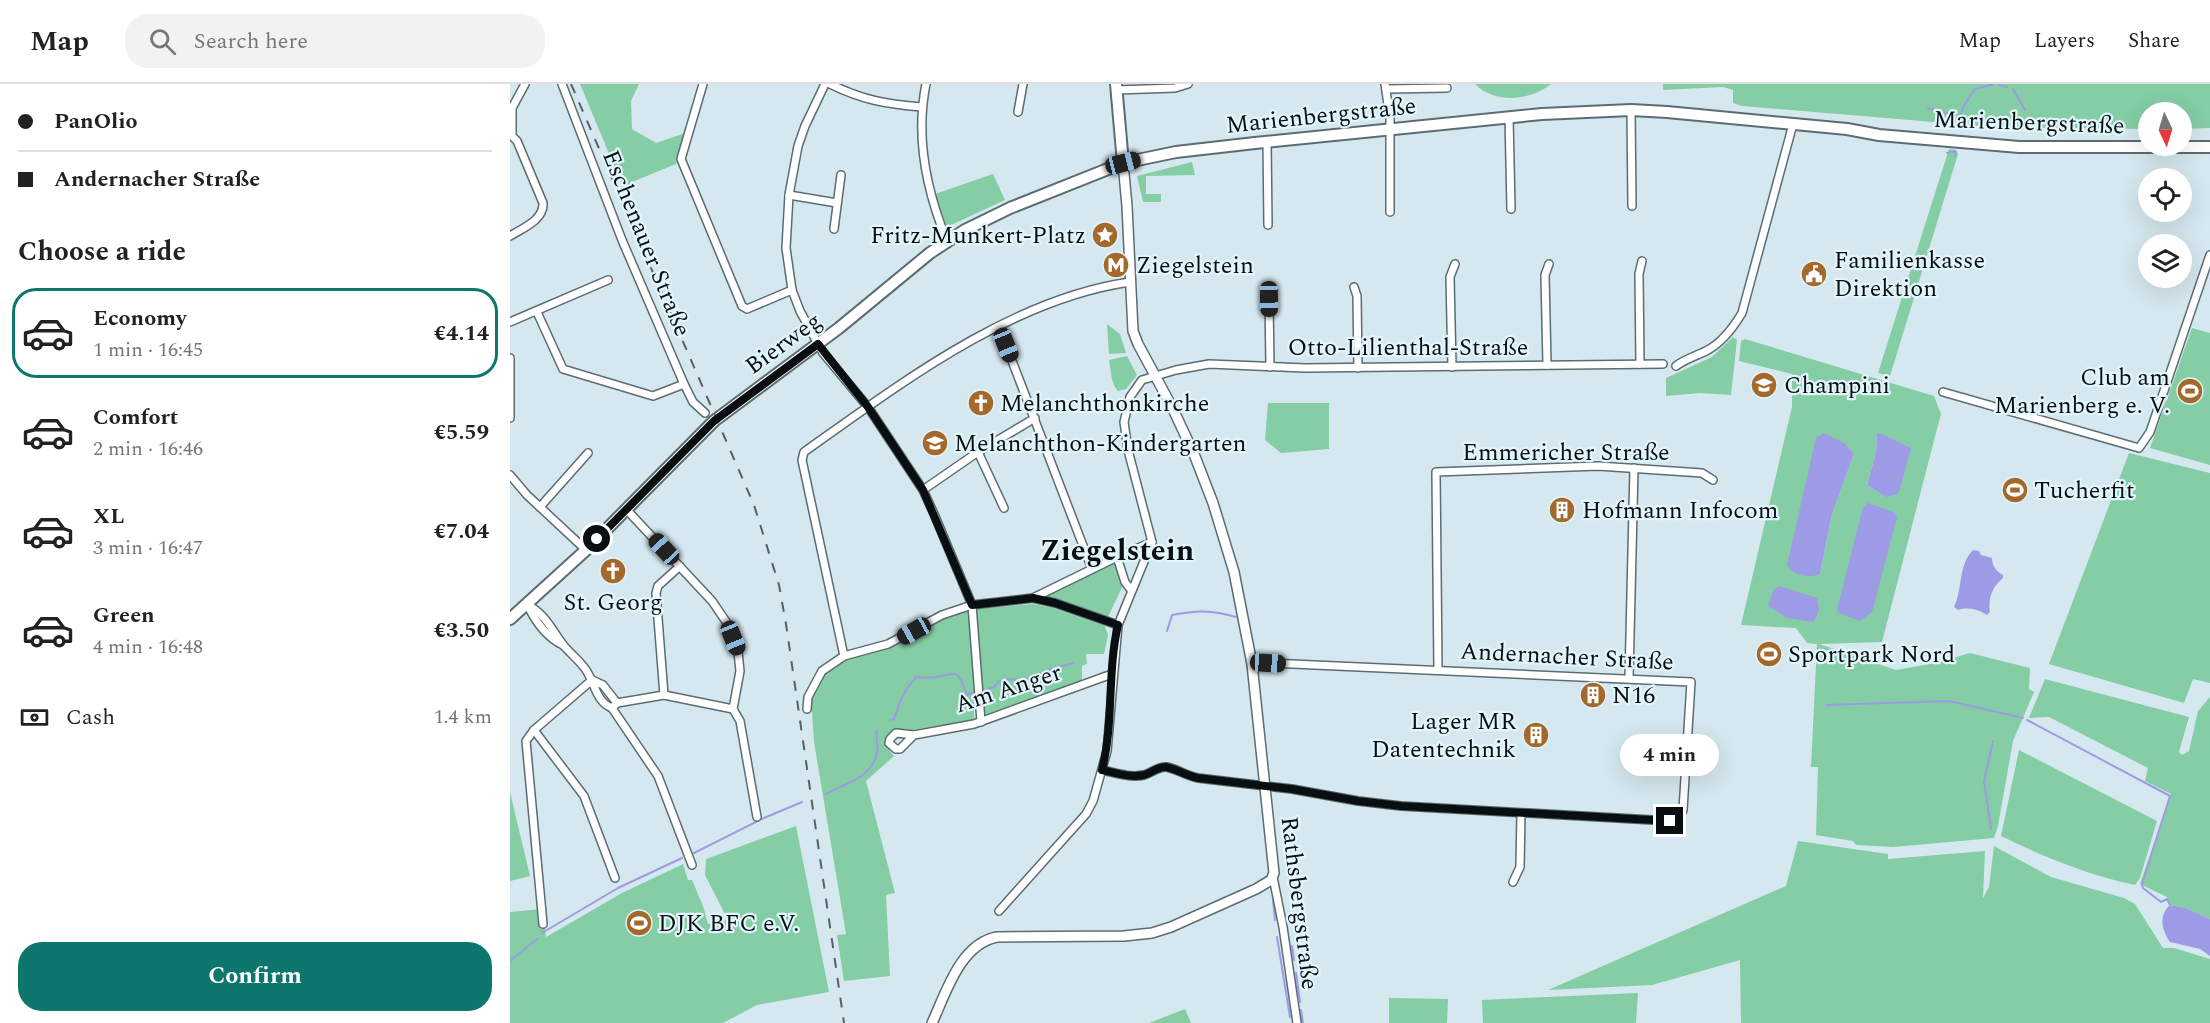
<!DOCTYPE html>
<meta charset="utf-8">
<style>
body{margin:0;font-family:Spectral,serif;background:#f2f2f2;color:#222;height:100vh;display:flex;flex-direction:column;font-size:22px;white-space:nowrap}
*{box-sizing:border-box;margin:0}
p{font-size:20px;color:#767676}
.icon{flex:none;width:33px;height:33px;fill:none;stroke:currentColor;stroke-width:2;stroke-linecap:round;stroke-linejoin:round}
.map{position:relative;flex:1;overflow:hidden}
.drawer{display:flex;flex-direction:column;background:#fff;width:510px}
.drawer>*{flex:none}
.top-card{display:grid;align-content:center;height:132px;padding:0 18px;background:#fff}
.needle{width:39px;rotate:176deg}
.tools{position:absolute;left:1628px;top:18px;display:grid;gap:12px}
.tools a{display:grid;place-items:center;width:54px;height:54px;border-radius:50%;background:#fff;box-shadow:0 6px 24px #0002;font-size:30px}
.end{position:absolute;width:27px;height:27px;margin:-14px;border:8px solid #090f11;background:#fff;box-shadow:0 0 0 3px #fff}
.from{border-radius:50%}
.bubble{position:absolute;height:42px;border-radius:21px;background:#fff;box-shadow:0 6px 24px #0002;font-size:20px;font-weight:700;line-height:42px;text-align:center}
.car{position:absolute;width:18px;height:36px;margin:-18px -9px;border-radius:8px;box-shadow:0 0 4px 2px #0007;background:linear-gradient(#222 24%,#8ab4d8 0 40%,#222 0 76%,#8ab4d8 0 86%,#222 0)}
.top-card b{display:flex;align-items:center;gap:21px;height:57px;font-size:22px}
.top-card b+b{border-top:2px solid #e0e0e0}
.top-card i{width:15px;height:15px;background:#222}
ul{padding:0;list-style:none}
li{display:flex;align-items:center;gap:18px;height:90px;margin:0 12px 9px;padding:0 6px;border:3px solid transparent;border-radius:24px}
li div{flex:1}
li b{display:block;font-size:22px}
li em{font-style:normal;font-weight:700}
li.active{border-color:#0f766e}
li>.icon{width:54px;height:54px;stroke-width:1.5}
h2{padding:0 18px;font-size:27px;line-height:72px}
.pay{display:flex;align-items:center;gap:15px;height:66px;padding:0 18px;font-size:22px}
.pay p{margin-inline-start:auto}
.primary-button{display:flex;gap:12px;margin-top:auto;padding:12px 18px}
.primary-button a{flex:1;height:69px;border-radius:24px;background:#0f766e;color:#fff;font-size:24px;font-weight:700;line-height:69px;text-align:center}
header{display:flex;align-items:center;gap:36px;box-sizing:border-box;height:84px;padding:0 30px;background:#fff;border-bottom:2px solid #e0e0e0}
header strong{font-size:28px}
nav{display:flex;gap:33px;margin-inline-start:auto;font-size:21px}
.search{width:420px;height:54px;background:#f2f2f2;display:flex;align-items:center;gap:15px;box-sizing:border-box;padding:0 21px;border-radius:24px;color:#767676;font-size:22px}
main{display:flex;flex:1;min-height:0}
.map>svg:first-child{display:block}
.green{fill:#85cda4;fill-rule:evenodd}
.water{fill:#9d9be5}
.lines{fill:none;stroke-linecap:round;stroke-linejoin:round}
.stream{stroke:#9d9be5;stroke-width:2}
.minor-casing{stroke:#5b6c72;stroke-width:10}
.tertiary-casing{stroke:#5b6c72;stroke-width:12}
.secondary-casing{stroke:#5b6c72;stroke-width:14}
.minor{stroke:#fff;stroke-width:7}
.tertiary{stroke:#fff;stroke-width:9}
.secondary{stroke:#fff;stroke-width:10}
.rail{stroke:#566165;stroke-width:2;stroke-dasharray:10 10;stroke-linecap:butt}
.route{stroke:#090f11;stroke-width:8}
.labels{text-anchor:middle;stroke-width:4.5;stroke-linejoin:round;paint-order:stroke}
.street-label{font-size:24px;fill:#090f11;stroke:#e2f5fc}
.poi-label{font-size:24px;fill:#090f11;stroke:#e2f5fc;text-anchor:start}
.district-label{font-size:30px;font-weight:bold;fill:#090f11;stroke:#e2f5fc}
</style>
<header>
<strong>Map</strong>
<div class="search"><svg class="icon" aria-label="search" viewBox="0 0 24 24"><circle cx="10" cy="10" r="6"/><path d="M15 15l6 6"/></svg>Search here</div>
<nav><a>Map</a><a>Layers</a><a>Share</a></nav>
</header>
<main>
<section class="drawer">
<div class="top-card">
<b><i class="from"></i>PanOlio</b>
<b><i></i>Andernacher Straße</b>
</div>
<h2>Choose a ride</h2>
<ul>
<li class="active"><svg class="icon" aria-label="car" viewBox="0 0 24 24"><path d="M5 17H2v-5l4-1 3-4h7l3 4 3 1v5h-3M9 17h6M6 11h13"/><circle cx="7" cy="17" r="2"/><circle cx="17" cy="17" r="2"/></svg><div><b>Economy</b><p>1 min · 16:45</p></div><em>€4.14</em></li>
<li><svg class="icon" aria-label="car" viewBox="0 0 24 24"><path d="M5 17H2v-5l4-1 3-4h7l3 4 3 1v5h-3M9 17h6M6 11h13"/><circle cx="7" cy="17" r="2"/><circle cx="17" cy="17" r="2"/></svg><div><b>Comfort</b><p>2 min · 16:46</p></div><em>€5.59</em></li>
<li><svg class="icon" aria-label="car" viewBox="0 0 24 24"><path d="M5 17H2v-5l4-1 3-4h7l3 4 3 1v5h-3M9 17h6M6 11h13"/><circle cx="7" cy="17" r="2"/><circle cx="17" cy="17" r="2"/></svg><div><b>XL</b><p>3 min · 16:47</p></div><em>€7.04</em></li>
<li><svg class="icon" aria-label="car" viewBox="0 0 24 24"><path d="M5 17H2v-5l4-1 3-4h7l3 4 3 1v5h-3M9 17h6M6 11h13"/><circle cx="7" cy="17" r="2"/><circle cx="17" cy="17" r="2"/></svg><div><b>Green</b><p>4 min · 16:48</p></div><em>€3.50</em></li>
</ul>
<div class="pay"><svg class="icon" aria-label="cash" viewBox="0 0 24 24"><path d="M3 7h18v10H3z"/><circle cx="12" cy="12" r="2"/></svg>Cash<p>1.4 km</p></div>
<div class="primary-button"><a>Confirm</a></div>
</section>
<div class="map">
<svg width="1700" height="939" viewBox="0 0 1700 939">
<rect width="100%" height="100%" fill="#d5e8ef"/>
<!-- green -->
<g class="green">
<polygon points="70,0 129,0 121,17 122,45 146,59 175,49 166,80 122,98 115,108"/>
<path d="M965,0H1041C1020,17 984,20 965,0Z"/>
<polygon points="1153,0 1700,0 1700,44 1671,45 1671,28 1638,28 1638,45 1483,43 1232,22 1223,19 1223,6 1213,3 1153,6"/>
<polygon points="1439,65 1446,66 1448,70 1380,292 1368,289"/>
<polygon points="682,78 685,91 636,92 636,110 651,110 651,118 633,118 627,92"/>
<polygon points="483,90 495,116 437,143 425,110"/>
<polygon points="597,240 610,250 616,269 599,270"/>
<polygon points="1682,244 1700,249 1700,381 1640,364"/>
<polygon points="1223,253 1227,256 1221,311 1190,309 1156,312 1156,294 1202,273"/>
<path d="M1235,255L1424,312L1431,330L1428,341L1372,558L1309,560L1386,586L1426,579L1460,569L1520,584L1519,605L1524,608L1503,657L1488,742L1484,754L1383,763L1346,761L1343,757L1306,751L1308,683H1301L1307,560L1297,559L1286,544L1231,541L1282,323V290L1229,277L1231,257ZM1367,350L1376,413L1357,401L1366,368ZM1306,355L1344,370L1322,430L1310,490Z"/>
<path d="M617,272L627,291L616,305L608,307C601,301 601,286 599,276Z"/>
<polygon points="758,319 819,319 819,365 771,369 755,356"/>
<polygon points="1619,369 1700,389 1700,599 1683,595 1674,619 1539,580"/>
<polygon points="606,477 614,499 598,533 534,513"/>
<polygon points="523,520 543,524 595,542 598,551 594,570 576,570 577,580 572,582 572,598 476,630 473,627 465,528 467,525"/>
<polygon points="457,525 459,526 464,604 464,636 402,646 386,647 376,652 376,661 384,672 356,697 385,809 376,811 380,892 334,897 327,851 336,850 304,658 301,613 315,586 334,575 446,528"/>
<polygon points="1535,595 1679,633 1669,668 1672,671 1679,667 1688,627 1700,613 1700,835 1676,824 1660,821 1657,813 1630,800 1661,710 1635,697 1638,684 1539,633 1519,634"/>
<path d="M1509,666L1647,737L1630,794L1625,801C1578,791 1534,773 1491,752Z"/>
<polygon points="0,708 20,792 0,797"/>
<polygon points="286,742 319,908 247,921 213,939 0,939 0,828 32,825 36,853 112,809 173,780 178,796 182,796 193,822 198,840 218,836 195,791 196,775"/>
<polygon points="1288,757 1378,770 1378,775 1475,767 1473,814 1479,803 1484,762 1541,793 1614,814 1625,820 1653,864 1664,864 1700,875 1700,939 1231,939 1230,876 1142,901 1038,906 1276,802"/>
<polygon points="1128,909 1126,939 973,939 972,916"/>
<polygon points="879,914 938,915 937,939 879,939"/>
<polygon points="675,925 681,939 639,939"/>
</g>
<!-- water -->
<g class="water">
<path d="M1314,349L1334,359L1344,370L1322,430L1310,490C1298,495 1284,491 1277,481L1306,354Z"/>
<polygon points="1369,349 1401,364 1390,405 1387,410 1376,413 1357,401 1366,368 1367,350"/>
<polygon points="1358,419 1384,428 1387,433 1362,528 1350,537 1329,529 1327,526 1353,423"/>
<path d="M1463,466L1469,467L1471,471L1482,474C1482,482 1486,487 1493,491V494C1482,503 1478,514 1480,528L1477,531C1468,525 1459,523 1448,526L1444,523C1453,504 1448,481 1463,466Z"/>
<polygon points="1270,502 1307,514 1309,526 1304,538 1277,534 1258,522 1264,505"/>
<path d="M1660,821L1676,824L1700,835V872L1690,865L1660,858C1652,846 1648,832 1660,821Z"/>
</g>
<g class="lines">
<!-- stream -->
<g class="stream">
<polyline points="1489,1 1497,3"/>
<polyline points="1503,5 1515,26"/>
<polyline points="1418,24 1443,31 1448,40"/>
<polyline points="1448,40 1453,23 1465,5 1484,0"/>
<polyline points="1437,69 1445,67 1445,72"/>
<path d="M657,547L662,531C687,526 701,526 726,533"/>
<polyline points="473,607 484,603 488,598 495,595 510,596 526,593 540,585 564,579"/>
<polyline points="1316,621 1439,617 1513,634"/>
<path d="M380,636L384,635C390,618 393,607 406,593C412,593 419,594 426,593C450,588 448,587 457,611L462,609"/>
<polyline points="1517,636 1660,712 1632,800 1633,804 1651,818 1657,815 1660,821"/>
<path d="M316,710C337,699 360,694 367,670C369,663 365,654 367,646"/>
<polyline points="1481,745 1474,697 1483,657"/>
<polyline points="184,769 254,734 292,718"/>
<polyline points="763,816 765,836"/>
<polyline points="32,849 108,804 172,774"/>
<polyline points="767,853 780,933"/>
<polyline points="782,862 784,876"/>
<polyline points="0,877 27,855"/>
<polyline points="786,889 790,918"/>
<polyline points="791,926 793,939"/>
</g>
<defs>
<g id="minor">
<polyline points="52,0 112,156 174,300 183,318 195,329"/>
<polyline points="193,0 171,75 232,222 237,225 282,206"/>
<polyline points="315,0 295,42 288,62 279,111 276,164 282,206 290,227 313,269 358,323 413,406 424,430 462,521 471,638"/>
<path d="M320,0C353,16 375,20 412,23"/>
<path d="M416,0C405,54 416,106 437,157"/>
<polyline points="875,0 880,34 880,128"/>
<polyline points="876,5 937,4"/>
<polyline points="606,6 665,4 678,0"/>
<polyline points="1121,26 1122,122"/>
<polyline points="508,28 513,0"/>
<polyline points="999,33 1001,125"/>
<polyline points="757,57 758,141"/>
<polyline points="279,111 327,119"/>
<polyline points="324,145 331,91"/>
<path d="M0,152C13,144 34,136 33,119L7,57L2,52V24L15,0"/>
<polyline points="756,203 759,215 760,283"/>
<polyline points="844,203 847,212 848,284"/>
<polyline points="27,228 53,285 143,312 174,300"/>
<polyline points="0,238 98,196"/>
<polyline points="489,243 582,485"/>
<polyline points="0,274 0,334"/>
<polyline points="1130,280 1129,190 1132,177"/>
<polyline points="1037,281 1035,191 1039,180"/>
<path d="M1166,282C1175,275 1186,272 1196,267C1212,259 1223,244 1232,229L1283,40"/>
<polyline points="942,283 940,193 945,180"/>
<polyline points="1433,308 1629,364 1640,348 1700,171"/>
<polyline points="468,368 494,424"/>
<polyline points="0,391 17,411 76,466"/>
<polyline points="413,406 468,368 525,334"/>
<polyline points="30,423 78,369"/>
<polyline points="116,425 202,517 217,539 228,568 230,587 223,625 230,637 247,733"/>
<polyline points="607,473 615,498 621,506"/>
<polyline points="523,514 545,519 608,541"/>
<path d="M17,520C36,531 41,545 54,562C61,570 70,577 76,586C85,599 86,618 102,624"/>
<path d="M17,520C25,537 36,553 53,561"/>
<path d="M334,572L292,376L294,368C390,300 501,215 620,198"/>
<polyline points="928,586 926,388 1088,382 1192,389 1203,396"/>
<polyline points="1119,594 1124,384"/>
<polyline points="82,596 93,601 107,619"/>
<polyline points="154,611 146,509 148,502 170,482"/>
<polyline points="107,619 102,624 148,692 182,781"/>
<polyline points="107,619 154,611 223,625"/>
<polyline points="297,625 298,613 312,587 334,572 378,560 432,531 462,521 523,514 607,473 642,458"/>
<polyline points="24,646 74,712 105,794"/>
<polyline points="404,651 390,665 386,665 379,659 380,655 386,649 404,651 464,640 602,590"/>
<path d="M592,686C606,689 620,694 634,691C642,689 648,682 657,683C667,685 677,692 688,694L782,705L848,717L891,722L1160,737L1169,734L1173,726L1181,598L758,579L742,580"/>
<polyline points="763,793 773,843 787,939"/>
<polyline points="1003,798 1010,783 1011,729"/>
<polyline points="489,827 576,730 583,717 597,667 608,541 642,458 618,366 614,338 620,313 632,296 666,286 699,280 795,284 1153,280"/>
<polyline points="33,840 16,657 24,646 82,596"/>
</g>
<path id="tertiary" d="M422,939C436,909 450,860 487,853L614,852L642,849L661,843L746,805L761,796L764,789L742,580L724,488L703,419L684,370L662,323L628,260L623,247L617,122L613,79"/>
<g id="secondary">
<polyline points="606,0 613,79"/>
<polyline points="0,535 76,466 204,337 329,244 420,169 455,146 500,124 613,79 666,68 745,59 1032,30 1121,26 1157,28 1337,45 1369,51 1509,63 1700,63"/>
</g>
</defs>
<!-- minor casing -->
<use href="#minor" class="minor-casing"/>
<!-- tertiary casing -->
<use href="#tertiary" class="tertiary-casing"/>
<!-- secondary casing -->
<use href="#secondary" class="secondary-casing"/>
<!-- minor -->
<use href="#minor" class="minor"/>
<!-- tertiary -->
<use href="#tertiary" class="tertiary"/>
<!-- secondary -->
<use href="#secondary" class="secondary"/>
<!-- rail -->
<polyline class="rail" points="61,0 244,421 269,501 276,540 334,939"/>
</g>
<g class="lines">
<!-- route -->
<path class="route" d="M87,455L204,337L308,260L358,323L413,406L462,521L523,514L545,519L608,541C597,588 604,638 592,686C606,689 620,694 634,691C642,689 648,682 656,683C667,685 677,692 688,694L782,705L848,717L891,722L1160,737"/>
</g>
<!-- icons -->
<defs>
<symbol id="sight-disc" viewBox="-11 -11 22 22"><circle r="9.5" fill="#a4682a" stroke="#e2f5fc"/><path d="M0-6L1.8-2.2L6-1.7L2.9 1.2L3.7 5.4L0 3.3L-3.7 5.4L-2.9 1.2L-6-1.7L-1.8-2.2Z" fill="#fff"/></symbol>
<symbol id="metro-disc" viewBox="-11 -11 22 22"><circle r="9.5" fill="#a4682a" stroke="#e2f5fc"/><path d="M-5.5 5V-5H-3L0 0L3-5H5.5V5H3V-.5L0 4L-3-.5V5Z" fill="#fff"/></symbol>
<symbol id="civic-disc" viewBox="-11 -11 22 22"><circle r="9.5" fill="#a4682a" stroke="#e2f5fc"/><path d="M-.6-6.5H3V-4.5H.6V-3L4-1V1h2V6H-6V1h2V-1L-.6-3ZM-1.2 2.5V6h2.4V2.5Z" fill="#fff"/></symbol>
<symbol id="school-disc" viewBox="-11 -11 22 22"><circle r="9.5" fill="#a4682a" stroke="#e2f5fc"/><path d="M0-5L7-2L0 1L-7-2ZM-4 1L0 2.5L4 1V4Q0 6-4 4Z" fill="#fff"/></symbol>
<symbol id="stadium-disc" viewBox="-11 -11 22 22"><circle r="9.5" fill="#a4682a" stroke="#e2f5fc"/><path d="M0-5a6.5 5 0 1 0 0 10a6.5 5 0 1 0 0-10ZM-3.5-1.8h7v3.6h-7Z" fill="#fff"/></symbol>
<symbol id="church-disc" viewBox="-11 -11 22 22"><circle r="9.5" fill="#a4682a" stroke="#e2f5fc"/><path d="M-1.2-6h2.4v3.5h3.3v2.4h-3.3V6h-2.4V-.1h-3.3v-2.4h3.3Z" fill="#fff"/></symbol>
<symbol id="building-disc" viewBox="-11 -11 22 22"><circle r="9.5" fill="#a4682a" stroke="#e2f5fc"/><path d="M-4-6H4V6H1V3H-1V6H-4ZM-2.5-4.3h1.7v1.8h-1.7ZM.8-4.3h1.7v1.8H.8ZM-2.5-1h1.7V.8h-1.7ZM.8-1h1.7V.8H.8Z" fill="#fff"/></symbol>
</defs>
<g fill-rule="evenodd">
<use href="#sight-disc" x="580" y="136" width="30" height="30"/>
<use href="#metro-disc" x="591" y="166" width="30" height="30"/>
<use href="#civic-disc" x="1289" y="175" width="30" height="30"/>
<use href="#school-disc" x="1239" y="286" width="30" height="30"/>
<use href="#stadium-disc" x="1665" y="292" width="30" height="30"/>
<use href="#church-disc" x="456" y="304" width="30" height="30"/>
<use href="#school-disc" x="410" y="344" width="30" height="30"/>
<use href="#stadium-disc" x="1490" y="391" width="30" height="30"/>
<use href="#building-disc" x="1037" y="411" width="30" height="30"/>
<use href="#church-disc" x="88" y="472" width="30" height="30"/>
<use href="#stadium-disc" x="1244" y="555" width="30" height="30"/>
<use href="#building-disc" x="1068" y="596" width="30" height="30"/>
<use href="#building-disc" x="1011" y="636" width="30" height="30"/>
<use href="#stadium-disc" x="114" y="824" width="30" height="30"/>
</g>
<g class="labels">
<!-- street labels -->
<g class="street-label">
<text transform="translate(811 31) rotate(-6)" y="8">Marienbergstraße</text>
<text transform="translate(1519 38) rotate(2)" y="8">Marienbergstraße</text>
<text transform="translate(137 159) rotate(68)" y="8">Eschenauer Straße</text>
<text transform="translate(273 259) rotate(-36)" y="8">Bierweg</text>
<text x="898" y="271">Otto-Lilienthal-Straße</text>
<text x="1056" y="376">Emmericher Straße</text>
<text transform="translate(1057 572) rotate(3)" y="8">Andernacher Straße</text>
<text transform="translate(498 604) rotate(-18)" y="8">Am Anger</text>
<text transform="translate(790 819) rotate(83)" y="8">Rathsbergstraße</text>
</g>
<!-- poi labels -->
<g class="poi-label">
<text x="576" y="159" text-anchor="end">Fritz-Munkert-Platz</text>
<text x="1324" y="184">Familienkasse<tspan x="1324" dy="28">Direktion</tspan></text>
<text x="626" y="189">Ziegelstein</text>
<text x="1660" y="301" text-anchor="end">Club am<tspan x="1660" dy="28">Marienberg e. V.</tspan></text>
<text x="1274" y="309">Champini</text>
<text x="490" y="327">Melanchthonkirche</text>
<text x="444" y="367">Melanchthon-Kindergarten</text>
<text x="1524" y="414">Tucherfit</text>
<text x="1072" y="434">Hofmann Infocom</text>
<text x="103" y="526" text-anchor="middle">St. Georg</text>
<text x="1278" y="578">Sportpark Nord</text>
<text x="1102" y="619">N16</text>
<text x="1006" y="645" text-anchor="end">Lager MR<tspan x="1006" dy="28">Datentechnik</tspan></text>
<text x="148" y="847">DJK BFC e.V.</text>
</g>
<!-- district labels -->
<g class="district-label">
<text x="607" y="476">Ziegelstein</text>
</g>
</g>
</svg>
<div class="tools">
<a><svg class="needle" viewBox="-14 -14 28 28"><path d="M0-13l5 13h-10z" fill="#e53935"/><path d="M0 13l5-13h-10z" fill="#767676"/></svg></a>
<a><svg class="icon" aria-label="locate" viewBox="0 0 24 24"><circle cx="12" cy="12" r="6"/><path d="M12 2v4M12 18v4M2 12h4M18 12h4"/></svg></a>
<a><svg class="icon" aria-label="layers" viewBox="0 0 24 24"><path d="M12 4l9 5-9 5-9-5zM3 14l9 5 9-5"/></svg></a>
</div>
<i class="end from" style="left:87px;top:455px"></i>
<i class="end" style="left:1160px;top:737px"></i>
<div class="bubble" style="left:1110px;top:650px;width:99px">4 min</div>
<i class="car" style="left:613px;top:79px;rotate:76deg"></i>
<i class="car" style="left:759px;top:215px;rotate:179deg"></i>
<i class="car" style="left:496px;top:261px;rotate:158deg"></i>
<i class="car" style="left:154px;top:465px;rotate:317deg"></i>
<i class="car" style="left:404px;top:547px;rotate:241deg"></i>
<i class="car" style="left:223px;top:554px;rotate:158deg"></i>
<i class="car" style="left:758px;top:579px;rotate:93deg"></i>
</div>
</main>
